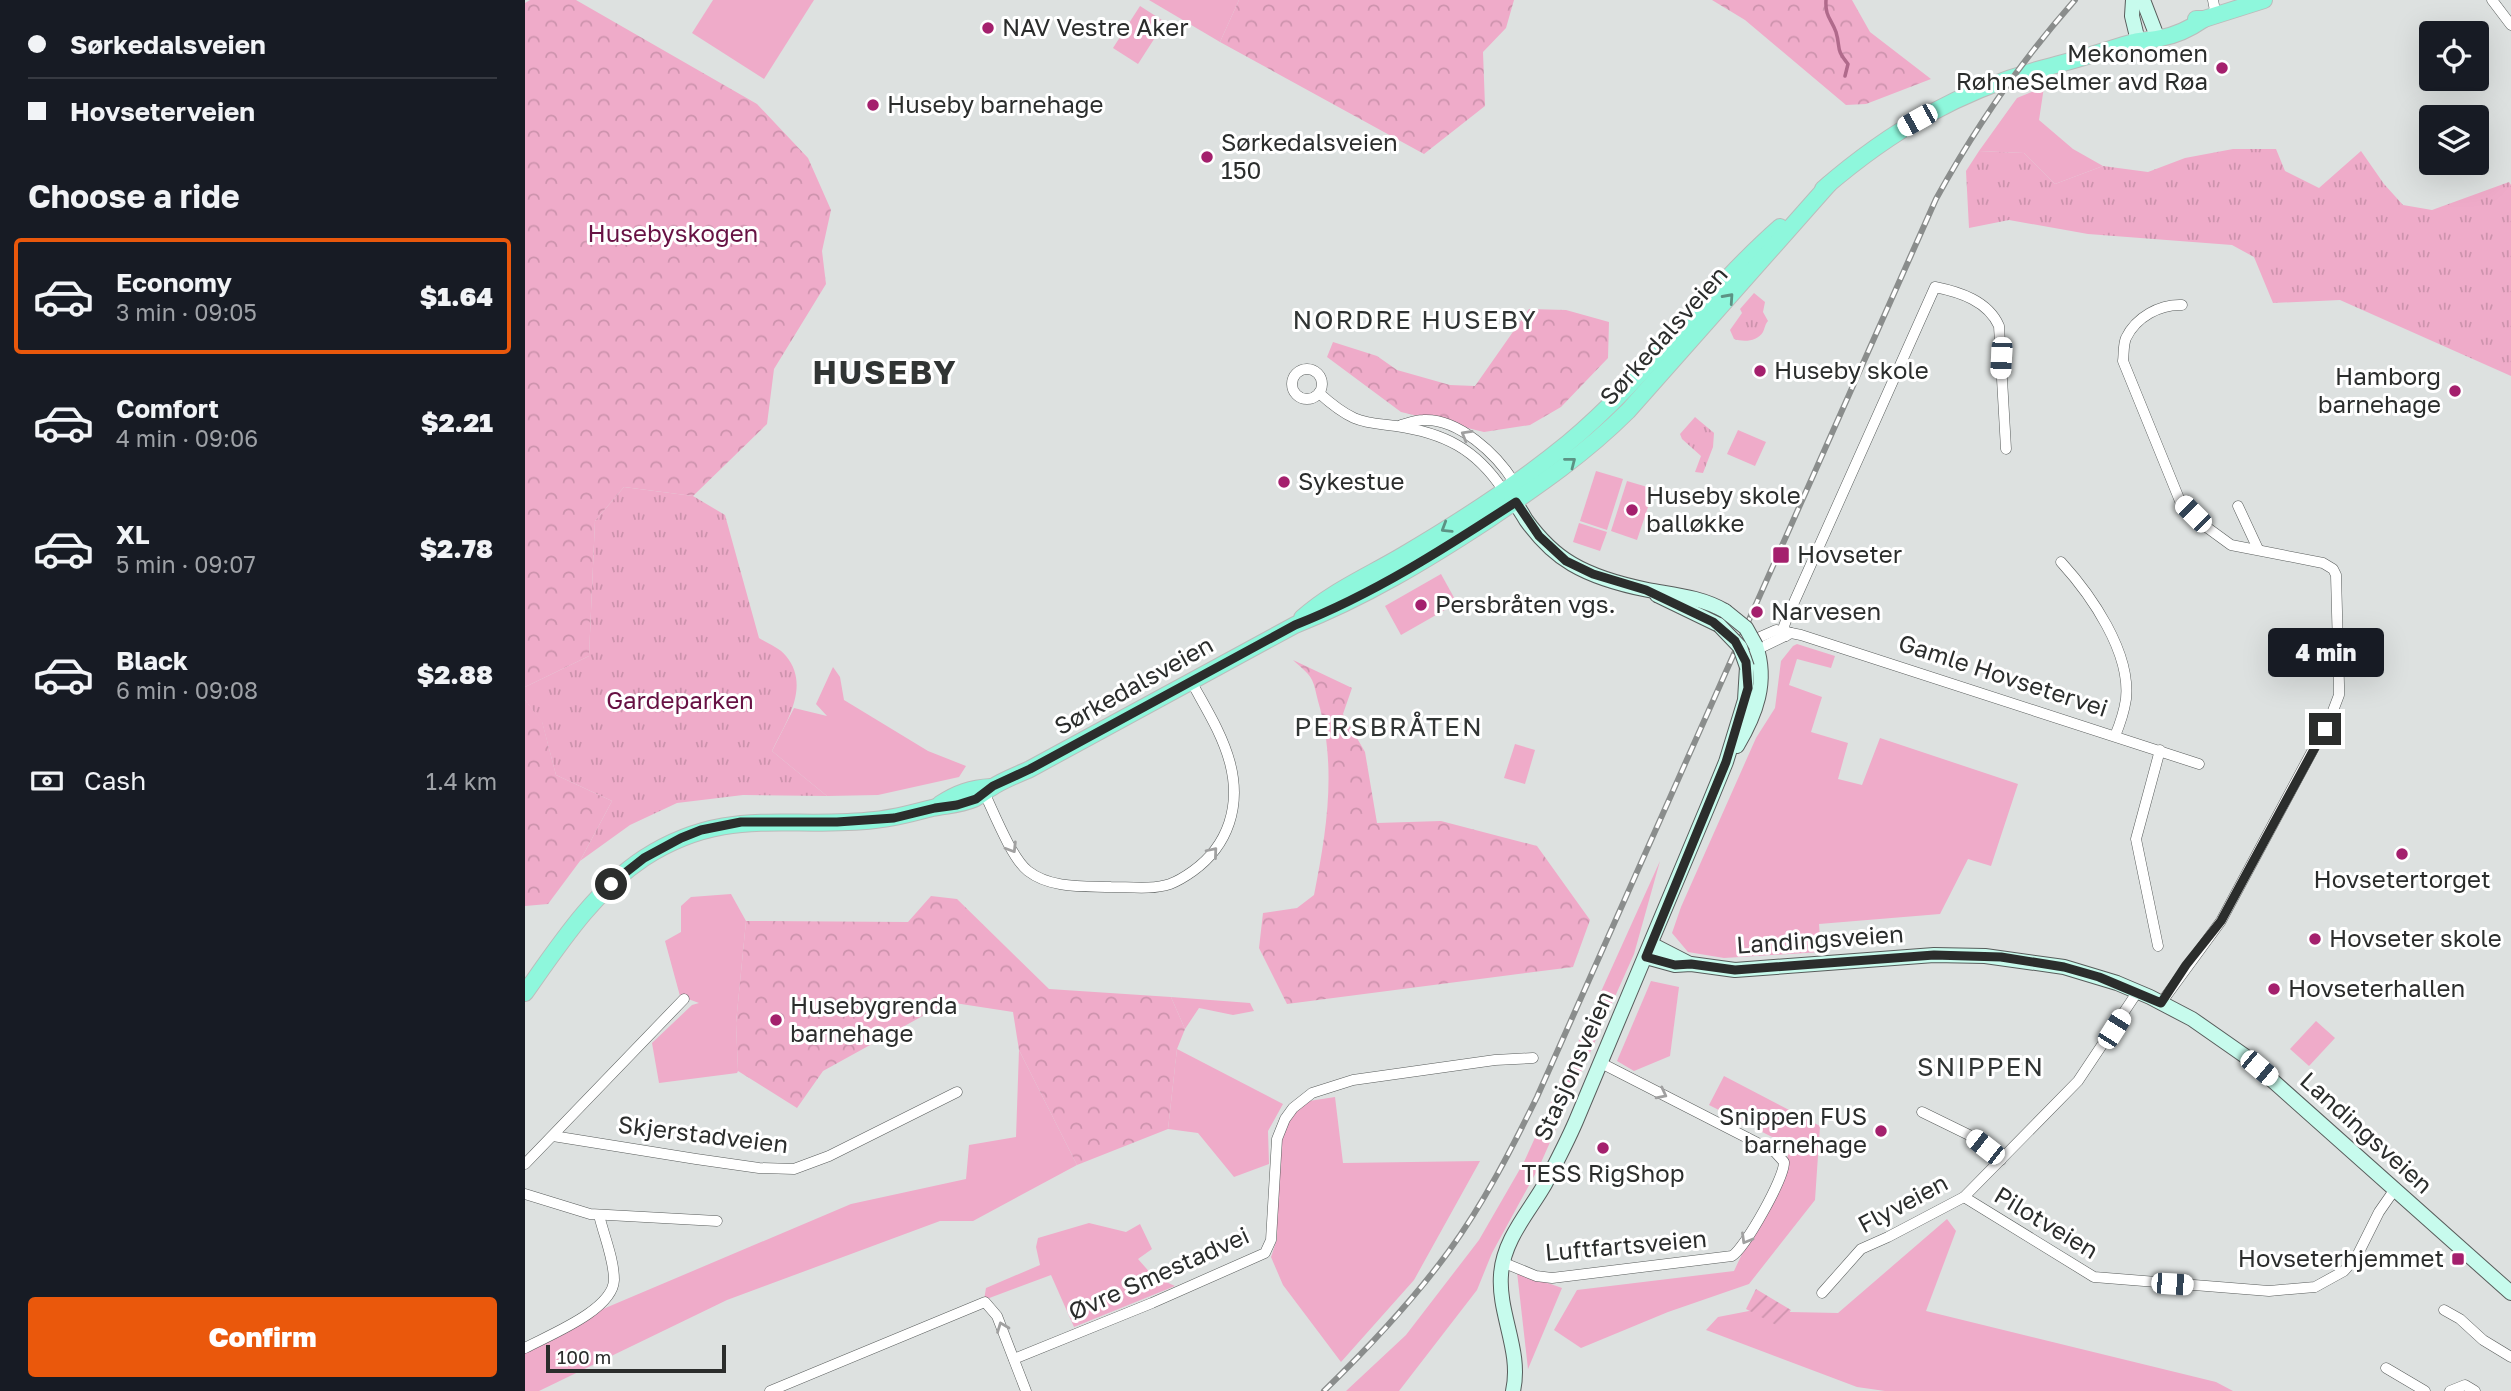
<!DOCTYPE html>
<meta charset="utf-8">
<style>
body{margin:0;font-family:"Golos Text",sans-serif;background:#20242c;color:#f1f3f6;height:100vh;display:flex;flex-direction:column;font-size:26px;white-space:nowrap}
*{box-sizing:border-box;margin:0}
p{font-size:23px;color:#9ea1a6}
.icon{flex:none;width:38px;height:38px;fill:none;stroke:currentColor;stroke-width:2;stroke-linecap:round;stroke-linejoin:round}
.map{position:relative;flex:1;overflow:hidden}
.details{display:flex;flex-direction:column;background:#171b24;width:525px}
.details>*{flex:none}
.hud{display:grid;align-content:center;height:154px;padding:0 28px;background:#171b24}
.tools{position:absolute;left:1894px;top:21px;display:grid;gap:14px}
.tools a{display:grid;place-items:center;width:70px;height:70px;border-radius:7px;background:#171b24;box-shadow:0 7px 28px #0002;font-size:35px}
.scale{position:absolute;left:21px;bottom:18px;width:180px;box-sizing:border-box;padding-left:7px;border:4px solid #2b2d2c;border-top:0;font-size:19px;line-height:24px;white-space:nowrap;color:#2b2d2c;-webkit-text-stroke:5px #fff;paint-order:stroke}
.end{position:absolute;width:32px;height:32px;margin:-16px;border:9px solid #2b2d2c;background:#fff;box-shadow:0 0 0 4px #fff}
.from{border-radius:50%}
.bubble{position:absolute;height:49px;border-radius:7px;background:#171b24;box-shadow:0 7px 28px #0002;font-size:23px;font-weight:800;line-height:49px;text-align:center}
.car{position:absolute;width:21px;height:42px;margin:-21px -10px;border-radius:9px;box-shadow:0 0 5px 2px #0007;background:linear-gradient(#fff 24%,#345 0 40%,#fff 0 76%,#345 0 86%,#fff 0)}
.hud b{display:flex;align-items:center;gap:24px;height:66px;font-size:26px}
.hud b+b{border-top:2px solid #363941}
.hud i{width:18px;height:18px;background:#f1f3f6}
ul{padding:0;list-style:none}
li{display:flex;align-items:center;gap:21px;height:116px;margin:0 14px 10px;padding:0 14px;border:4px solid transparent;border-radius:7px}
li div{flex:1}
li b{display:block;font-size:26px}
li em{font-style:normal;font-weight:800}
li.selected{border-color:#ea580c}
li>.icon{width:63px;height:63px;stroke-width:1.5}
h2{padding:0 28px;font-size:32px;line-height:84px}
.pay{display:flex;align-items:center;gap:18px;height:77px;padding:0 28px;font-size:26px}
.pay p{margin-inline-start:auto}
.cta{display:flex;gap:14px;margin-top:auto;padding:14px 28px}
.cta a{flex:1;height:80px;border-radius:7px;background:#ea580c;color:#fff;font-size:28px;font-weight:800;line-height:80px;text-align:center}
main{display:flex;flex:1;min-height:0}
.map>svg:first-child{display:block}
.grass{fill:#efabc9}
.forest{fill:url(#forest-crowns)}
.park{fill:url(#park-tufts)}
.garden{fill:url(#garden-furrows)}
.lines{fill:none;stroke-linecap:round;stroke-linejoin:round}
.stream{stroke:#b06a8b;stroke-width:3.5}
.street-casing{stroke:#585c5b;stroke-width:11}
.secondary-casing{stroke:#585c5b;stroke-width:16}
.primary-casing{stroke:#bbbcbb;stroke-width:18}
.street{stroke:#fff;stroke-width:10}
.secondary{stroke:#c7fbed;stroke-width:14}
.primary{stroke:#8ef7dc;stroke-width:16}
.rail-casing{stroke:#8a8d8c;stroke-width:6}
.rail{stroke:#fff;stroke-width:3.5;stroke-dasharray:10;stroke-linecap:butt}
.secondary-bridge-casing{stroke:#585c5b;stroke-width:16;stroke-linecap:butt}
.secondary-bridge{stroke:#c7fbed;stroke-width:14}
.oneway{stroke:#5c9284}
.oneway2{stroke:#a0a0a0}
.route{stroke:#2b2d2c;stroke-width:9}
.poi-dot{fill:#a4206d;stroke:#fff;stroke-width:2.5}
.labels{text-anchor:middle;stroke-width:6;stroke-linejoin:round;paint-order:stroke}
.poi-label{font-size:24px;fill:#2b2d2c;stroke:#fff;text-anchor:start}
.park-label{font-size:24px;fill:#671143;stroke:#fff}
.street-label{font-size:24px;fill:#2b2d2c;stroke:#fff}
.neighbourhood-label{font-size:26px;letter-spacing:2px;fill:#313534;stroke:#fff}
.district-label{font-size:32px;font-weight:bold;letter-spacing:2px;fill:#313534;stroke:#fff}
</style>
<main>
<section class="details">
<div class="hud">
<b><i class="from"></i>Sørkedalsveien</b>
<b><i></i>Hovseterveien</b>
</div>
<h2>Choose a ride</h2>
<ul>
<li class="selected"><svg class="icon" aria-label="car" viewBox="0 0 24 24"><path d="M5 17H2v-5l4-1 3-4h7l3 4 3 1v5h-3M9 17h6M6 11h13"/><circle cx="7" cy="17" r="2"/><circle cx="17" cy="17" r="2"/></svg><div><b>Economy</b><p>3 min · 09:05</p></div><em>$1.64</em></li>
<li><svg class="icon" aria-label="car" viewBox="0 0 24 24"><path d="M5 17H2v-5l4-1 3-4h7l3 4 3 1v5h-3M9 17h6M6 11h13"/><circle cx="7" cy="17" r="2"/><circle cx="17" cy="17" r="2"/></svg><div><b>Comfort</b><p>4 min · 09:06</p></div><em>$2.21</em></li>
<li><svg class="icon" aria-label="car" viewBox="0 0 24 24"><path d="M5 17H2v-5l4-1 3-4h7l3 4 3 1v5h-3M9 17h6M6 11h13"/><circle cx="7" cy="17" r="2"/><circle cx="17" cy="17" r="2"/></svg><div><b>XL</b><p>5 min · 09:07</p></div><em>$2.78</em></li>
<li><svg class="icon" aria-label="car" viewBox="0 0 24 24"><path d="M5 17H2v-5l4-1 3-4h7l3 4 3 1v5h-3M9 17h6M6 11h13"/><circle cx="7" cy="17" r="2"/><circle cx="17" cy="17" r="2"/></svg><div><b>Black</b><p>6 min · 09:08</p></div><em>$2.88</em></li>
</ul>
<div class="pay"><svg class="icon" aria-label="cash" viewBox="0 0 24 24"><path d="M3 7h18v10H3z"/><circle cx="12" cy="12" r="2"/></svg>Cash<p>1.4 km</p></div>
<div class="cta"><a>Confirm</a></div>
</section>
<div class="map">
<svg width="1986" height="1391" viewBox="0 0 1986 1391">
<defs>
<pattern id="forest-crowns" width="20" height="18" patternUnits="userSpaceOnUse" patternTransform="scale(1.75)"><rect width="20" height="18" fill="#efabc9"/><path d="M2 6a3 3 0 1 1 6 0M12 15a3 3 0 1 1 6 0" fill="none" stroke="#cd93ad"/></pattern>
<pattern id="park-tufts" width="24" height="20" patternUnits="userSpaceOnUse" patternTransform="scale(1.75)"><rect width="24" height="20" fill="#efabc9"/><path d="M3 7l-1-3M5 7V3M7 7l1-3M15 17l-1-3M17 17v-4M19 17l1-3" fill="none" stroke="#cd93ad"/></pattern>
<pattern id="garden-furrows" width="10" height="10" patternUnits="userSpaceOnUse" patternTransform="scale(1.75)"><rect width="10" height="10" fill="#efabc9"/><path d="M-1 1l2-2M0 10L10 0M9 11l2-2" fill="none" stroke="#cd93ad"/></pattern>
</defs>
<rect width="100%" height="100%" fill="#dde1e0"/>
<!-- grass -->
<g class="grass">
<polygon points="188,0 289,0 239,79 167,33"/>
<polygon points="624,0 714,0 695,42"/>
<polygon points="615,6 640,22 613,64 588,48"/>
<polygon points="1519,87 1514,120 1548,149 1578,166 1530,184 1499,153 1454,151 1492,98"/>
<polygon points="1213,430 1241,442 1230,466 1202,454"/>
<polygon points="1071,471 1098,479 1082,530 1055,521"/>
<polygon points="1102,481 1129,489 1112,540 1086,531"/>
<polygon points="1054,523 1082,532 1075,551 1048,542"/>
<polygon points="916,574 932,603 876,635 860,606"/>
<polygon points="1272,644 1310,656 1306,668 1272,659 1264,685 1297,697 1286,732 1323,743 1313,779 1337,785 1355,738 1493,784 1466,866 1443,859 1415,914 1294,924 1296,952 1199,958 1163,952 1147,933 1156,907 1231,738 1250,708 1256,661 1268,646"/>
<polygon points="308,667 315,677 319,700 403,751 441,766 434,777 353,795 302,796 247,751 269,708 302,716 291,704"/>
<polygon points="990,744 1010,750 1000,784 979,778"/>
<polygon points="1135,861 1109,954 1014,1167 967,1253 952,1290 874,1391 821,1391 881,1335 954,1240 999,1162"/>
<polygon points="206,894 221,921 211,1023 213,1071 212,1073 134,1083 127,1043 167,1005 174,1003 155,996 140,941 156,932 156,906 166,897"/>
<polygon points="1126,981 1154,987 1145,1056 1109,1071 1092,1061"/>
<polygon points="646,997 725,1003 729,1011 708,1015 674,1008 660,1029"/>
<polygon points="1791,1021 1810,1038 1784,1066 1765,1049"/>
<polygon points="652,1049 758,1104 743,1131 744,1164 709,1177 673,1133 643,1129"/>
<polygon points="494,1050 552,1165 448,1221 415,1221 202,1300 14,1391 0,1391 0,1351 78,1309 326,1204 441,1179 444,1145 491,1137"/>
<polygon points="1199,1076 1295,1126 1290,1200 1224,1284 1143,1312 1056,1348 1029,1330 1052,1290 1209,1271 1267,1147 1184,1105"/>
<polygon points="810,1097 818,1163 955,1161 889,1280 816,1362 758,1285 746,1257 752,1239 753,1132 766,1111 784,1101"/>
<polygon points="1422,1219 1431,1231 1401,1311 1691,1382 1708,1391 1360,1391 1332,1387 1181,1330 1193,1317 1224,1311 1313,1313"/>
<polygon points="564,1223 601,1232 615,1224 627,1249 613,1259 628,1276 650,1286 549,1327 526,1275 459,1300 461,1288 515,1265 511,1247 513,1238"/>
<polygon points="992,1272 1037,1288 1003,1369"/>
</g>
<!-- forest -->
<g class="forest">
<polygon points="5,0 51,0 232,104 283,158 306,210 297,251 301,284 249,369 242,424 168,496 99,487 70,521 64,656 0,687 0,3"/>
<polygon points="714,0 989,0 981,28 958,52 960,106 899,154 695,42"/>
<polygon points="1187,0 1327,0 1345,32 1406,79 1341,104 1321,105 1220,20"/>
<polygon points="1004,309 1041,310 1084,322 1083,358 1036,407 1005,425 959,432 876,412 802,357 808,342 852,356 872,370 925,385 950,386"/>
<path d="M768,660L827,688L818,714L840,752L852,823L916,821L1012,846L1065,920L1048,967L762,1004L734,948L738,913L772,908L789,895C802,830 812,765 793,701C791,694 790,686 787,680C783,672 774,666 768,660Z"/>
<polygon points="0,700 17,721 31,775 87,801 55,861 23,904 0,906"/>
<polygon points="406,896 432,899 524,989 646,997 660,1029 652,1049 643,1129 552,1165 494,1050 488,1012 423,1002 298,1071 272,1108 213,1071 211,1023 221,921 383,922"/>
</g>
<!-- park -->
<g class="park">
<polygon points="1708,149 1751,149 1760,171 1794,188 1836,151 1859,184 1878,205 1907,210 1984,182 1986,185 1986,376 1815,300 1748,303 1729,257 1707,245 1563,234 1484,220 1444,228 1441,171 1454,151 1499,153 1530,184 1578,166 1623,172 1660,158"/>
<path d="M1229,293L1240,302L1238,312L1243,321C1240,324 1240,328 1238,332C1232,342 1218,342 1209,339L1205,330L1217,313L1215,309Z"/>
<polygon points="1170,417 1189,433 1188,447 1178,473 1170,472 1176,456 1157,439 1155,434"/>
<path d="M99,487L168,496L200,515L234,638C242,643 255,648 261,656C286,686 261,722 247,751L302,796L218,795L152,803L105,825L55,861L87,801L31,775L17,722L0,700V687L64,656L70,521Z"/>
</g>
<!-- garden -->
<polygon class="garden" points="1231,1289 1266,1310 1262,1316 1259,1315 1253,1326 1221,1309"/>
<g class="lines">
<!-- stream -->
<path class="stream" d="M1301,0C1300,17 1306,18 1311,32C1316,49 1310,48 1323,64L1320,76"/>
<defs>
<g id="street">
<polyline points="1688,0 1691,16"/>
<polyline points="1967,0 1986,25"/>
<circle cx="782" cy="384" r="15"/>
<path d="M794,393C805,403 816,412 829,418C843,424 857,424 871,426C919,433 951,449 978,490"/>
<path d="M876,425C883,423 891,420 898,420C934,418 972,455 989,482"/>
<polyline points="1713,506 1733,549"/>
<path d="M1536,562C1566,595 1606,652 1601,699C1599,712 1595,724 1590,736"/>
<path d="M1261,636L1259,626L1262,618L1410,287C1435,292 1463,301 1474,326L1481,449"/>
<polyline points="1235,637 1251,630 1276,635 1674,764"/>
<polyline points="1229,651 1266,633"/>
<path d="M457,788C467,808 486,858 503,871C526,889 560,886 586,887C605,887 627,890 645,884C653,881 661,876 668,871C704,845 716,805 705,763C697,733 680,707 666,681"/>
<polyline points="1633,946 1611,839 1635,750"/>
<path d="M1636,1003L1696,921L1806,716L1814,695V685L1811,575L1808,569L1798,563L1706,545L1680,526L1655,501L1598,361C1599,354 1598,345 1601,338C1611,317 1635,304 1657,305"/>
<polyline points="1397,1112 1444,1135 1476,1160"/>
<polyline points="28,1136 171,1159 234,1168 269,1169 304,1156 432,1092"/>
<polyline points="0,1164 159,999"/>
<polyline points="0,1194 65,1214 192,1221"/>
<polyline points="1439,1197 1569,1277 1744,1291 1790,1287 1819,1271 1832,1256 1854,1212 1870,1189"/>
<path d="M977,1262L1011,1276L1027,1278L1207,1256C1220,1248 1260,1177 1259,1162L1250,1152L1076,1063"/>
<polyline points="1297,1293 1336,1249 1363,1237 1439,1197 1553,1081 1613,991"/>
<polyline points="1919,1310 1935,1319 1958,1340 1986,1357"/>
<path d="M0,1348C24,1335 88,1310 89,1280C89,1259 79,1236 74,1215"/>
<polyline points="489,1359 627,1303 740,1253 746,1240 752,1139 760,1119 768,1108 787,1093 828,1080 970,1060 1008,1058"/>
<polyline points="1861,1368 1900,1391"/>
<polyline points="245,1391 460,1302 472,1316 501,1391"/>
<polyline points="1925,1391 1940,1385 1950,1391"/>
</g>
<g id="secondary">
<polyline points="1608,0 1607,16 1613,41"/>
<polyline points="1618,0 1633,39"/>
<path d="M982,495C991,502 995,510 1001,520C1014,538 1028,553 1047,564C1069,577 1098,585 1123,590C1150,595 1176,597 1200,611"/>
<polyline points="1132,595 1194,625"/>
<path d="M1212,746C1231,714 1243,682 1231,646"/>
<polyline points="1126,944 1165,964"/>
<polyline points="1121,957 1150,965 1166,964 1210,970 1409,955 1460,956 1539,967 1592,983 1625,997 1667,1019 1720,1056 1986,1293"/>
<path d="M988,1391C997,1351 973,1314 976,1275C978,1240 1004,1212 1020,1184C1031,1163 1042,1142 1051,1121L1183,806L1201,762L1220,700L1222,667"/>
</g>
<g id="primary">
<polyline points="1671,19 1679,19 1739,0"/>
<path d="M1298,189C1366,130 1438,88 1527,66C1555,59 1582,50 1609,42C1618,40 1627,40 1636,38C1652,35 1666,28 1679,19"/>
<path d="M777,618C807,591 845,575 880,554C936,521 993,484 1043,443C1121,378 1179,294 1255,227"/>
<path d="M415,804C432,793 446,788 466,787"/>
<path d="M0,993C34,945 69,891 119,858C201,805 262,830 350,820C370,818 388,813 407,808C422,805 435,805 449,799C455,796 460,791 466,788C478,780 492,775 505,769L770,625C839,598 902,560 963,520C1013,486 1060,454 1103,411L1304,184"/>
</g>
</defs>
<!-- street casing -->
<use href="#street" class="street-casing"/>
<!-- secondary casing -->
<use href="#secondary" class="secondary-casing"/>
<!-- primary casing -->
<use href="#primary" class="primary-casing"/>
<!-- street -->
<use href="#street" class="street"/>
<!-- secondary -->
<use href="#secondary" class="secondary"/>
<!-- primary -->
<use href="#primary" class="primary"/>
<defs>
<path id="rail" d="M799,1391C844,1347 887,1302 924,1251C959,1203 986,1150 1012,1097L1411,199C1450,128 1496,61 1550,0"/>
</defs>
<!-- rail casing -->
<use href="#rail" class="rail-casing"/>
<!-- rail -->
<use href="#rail" class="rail"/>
<defs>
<g id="secondary-bridge">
<polyline points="1200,611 1221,628 1231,646"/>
<polyline points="1194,625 1215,647 1222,667"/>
</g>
</defs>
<!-- secondary-bridge casing -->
<use href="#secondary-bridge" class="secondary-bridge-casing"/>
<!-- secondary-bridge -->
<use href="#secondary-bridge" class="secondary-bridge"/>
</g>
<!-- one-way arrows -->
<defs><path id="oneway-chevron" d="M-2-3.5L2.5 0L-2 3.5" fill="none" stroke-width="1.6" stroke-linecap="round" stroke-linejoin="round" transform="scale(1.75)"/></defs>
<g class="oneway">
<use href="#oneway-chevron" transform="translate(1204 298) rotate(-48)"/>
<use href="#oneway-chevron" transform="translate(1046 462) rotate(-38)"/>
<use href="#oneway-chevron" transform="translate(921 528) rotate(148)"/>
</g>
<g class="oneway2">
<use href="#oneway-chevron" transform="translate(941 435) rotate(-150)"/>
<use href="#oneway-chevron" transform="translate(487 848) rotate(58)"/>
<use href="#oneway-chevron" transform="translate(688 852) rotate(-50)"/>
<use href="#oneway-chevron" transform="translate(1137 1094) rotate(27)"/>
<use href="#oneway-chevron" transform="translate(1221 1239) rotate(120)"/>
<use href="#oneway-chevron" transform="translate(477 1327) rotate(-111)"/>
</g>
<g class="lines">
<!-- route -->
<path class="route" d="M86,884L119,858L156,838L176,830L216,822H312L369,818L410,808L432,805L451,799L468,786L505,769L770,625C849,594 920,548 991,502L1014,536L1041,561L1068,574L1121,590L1188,622L1210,641L1221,662L1223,688L1201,762L1121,957L1150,965L1166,964L1210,970L1409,955L1476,957L1539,967L1574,977L1636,1003L1661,965L1696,921L1800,729"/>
</g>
<!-- markers -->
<g class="poi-dot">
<circle cx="463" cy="28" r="7"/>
<circle cx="1697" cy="68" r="7"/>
<circle cx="348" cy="105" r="7"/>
<circle cx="682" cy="157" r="7"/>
<circle cx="1235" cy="371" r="7"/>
<circle cx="1930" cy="391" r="7"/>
<circle cx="759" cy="482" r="7"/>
<circle cx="1107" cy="510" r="7"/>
<rect x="1247" y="546" width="18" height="18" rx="3.5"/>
<circle cx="896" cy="605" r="7"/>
<circle cx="1232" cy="612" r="7"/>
<circle cx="1877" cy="854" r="7"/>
<circle cx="1790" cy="939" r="7"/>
<circle cx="1749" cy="989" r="7"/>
<circle cx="251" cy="1020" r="7"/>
<circle cx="1356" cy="1131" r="7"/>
<circle cx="1078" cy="1148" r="7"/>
<rect x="1926" y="1252" width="14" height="14" rx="3.5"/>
</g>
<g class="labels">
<!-- poi labels -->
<g class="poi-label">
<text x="477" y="36">NAV Vestre Aker</text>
<text x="1683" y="62" text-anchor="end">Mekonomen<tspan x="1683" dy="28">RøhneSelmer avd Røa</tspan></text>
<text x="362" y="113">Huseby barnehage</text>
<text x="696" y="151">Sørkedalsveien<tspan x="696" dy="28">150</tspan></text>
<text x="1249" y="379">Huseby skole</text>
<text x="1916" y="385" text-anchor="end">Hamborg<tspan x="1916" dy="28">barnehage</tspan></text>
<text x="773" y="490">Sykestue</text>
<text x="1121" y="504">Huseby skole<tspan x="1121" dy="28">balløkke</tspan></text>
<text x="1272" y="563">Hovseter</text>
<text x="910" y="613">Persbråten vgs.</text>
<text x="1246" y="620">Narvesen</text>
<text x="1877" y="888" text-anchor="middle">Hovsetertorget</text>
<text x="1804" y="947">Hovseter skole</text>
<text x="1763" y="997">Hovseterhallen</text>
<text x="265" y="1014">Husebygrenda<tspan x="265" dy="28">barnehage</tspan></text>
<text x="1342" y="1125" text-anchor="end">Snippen FUS<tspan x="1342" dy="28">barnehage</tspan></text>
<text x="1078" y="1182" text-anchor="middle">TESS RigShop</text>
<text x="1919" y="1267" text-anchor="end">Hovseterhjemmet</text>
</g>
<!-- park labels -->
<g class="park-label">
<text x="148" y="242">Husebyskogen</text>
<text x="155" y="709">Gardeparken</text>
</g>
<!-- street labels -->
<g class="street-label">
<text transform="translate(1139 336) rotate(-48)" y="8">Sørkedalsveien</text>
<text transform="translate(1478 676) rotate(18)" y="8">Gamle Hovsetervei</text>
<text transform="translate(609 686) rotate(-29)" y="8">Sørkedalsveien</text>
<text transform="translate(1295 940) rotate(-4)" y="8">Landingsveien</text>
<text transform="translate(1049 1066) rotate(-66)" y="8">Stasjonsveien</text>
<text transform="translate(1841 1133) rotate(42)" y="8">Landingsveien</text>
<text transform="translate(178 1135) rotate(7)" y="8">Skjerstadveien</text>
<text transform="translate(1378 1204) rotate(-28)" y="8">Flyveien</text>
<text transform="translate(1521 1223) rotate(31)" y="8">Pilotveien</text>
<text transform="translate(1101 1246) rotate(-5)" y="8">Luftfartsveien</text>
<text transform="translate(634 1274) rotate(-24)" y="8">Øvre Smestadvei</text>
</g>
<!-- neighbourhood labels -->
<g class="neighbourhood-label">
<text x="890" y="329">NORDRE HUSEBY</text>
<text x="864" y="736">PERSBRÅTEN</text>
<text x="1456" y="1076">SNIPPEN</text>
</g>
<!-- district labels -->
<g class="district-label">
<text x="360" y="384">HUSEBY</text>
</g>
</g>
</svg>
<div class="tools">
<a><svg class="icon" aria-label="locate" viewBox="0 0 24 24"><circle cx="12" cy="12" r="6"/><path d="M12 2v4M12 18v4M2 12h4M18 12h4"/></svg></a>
<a><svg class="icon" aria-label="layers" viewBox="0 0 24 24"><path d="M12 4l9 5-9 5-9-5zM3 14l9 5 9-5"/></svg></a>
</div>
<div class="scale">100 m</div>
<i class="end from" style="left:86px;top:884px"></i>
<i class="end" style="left:1800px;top:729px"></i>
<div class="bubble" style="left:1743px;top:628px;width:116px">4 min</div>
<i class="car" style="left:1392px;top:120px;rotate:241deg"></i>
<i class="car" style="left:1476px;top:358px;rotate:183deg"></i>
<i class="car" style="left:1668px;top:514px;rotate:315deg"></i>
<i class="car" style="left:1589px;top:1029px;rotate:32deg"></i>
<i class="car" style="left:1734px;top:1068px;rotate:130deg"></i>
<i class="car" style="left:1460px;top:1147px;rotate:308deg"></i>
<i class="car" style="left:1647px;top:1284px;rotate:94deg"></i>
</div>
</main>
